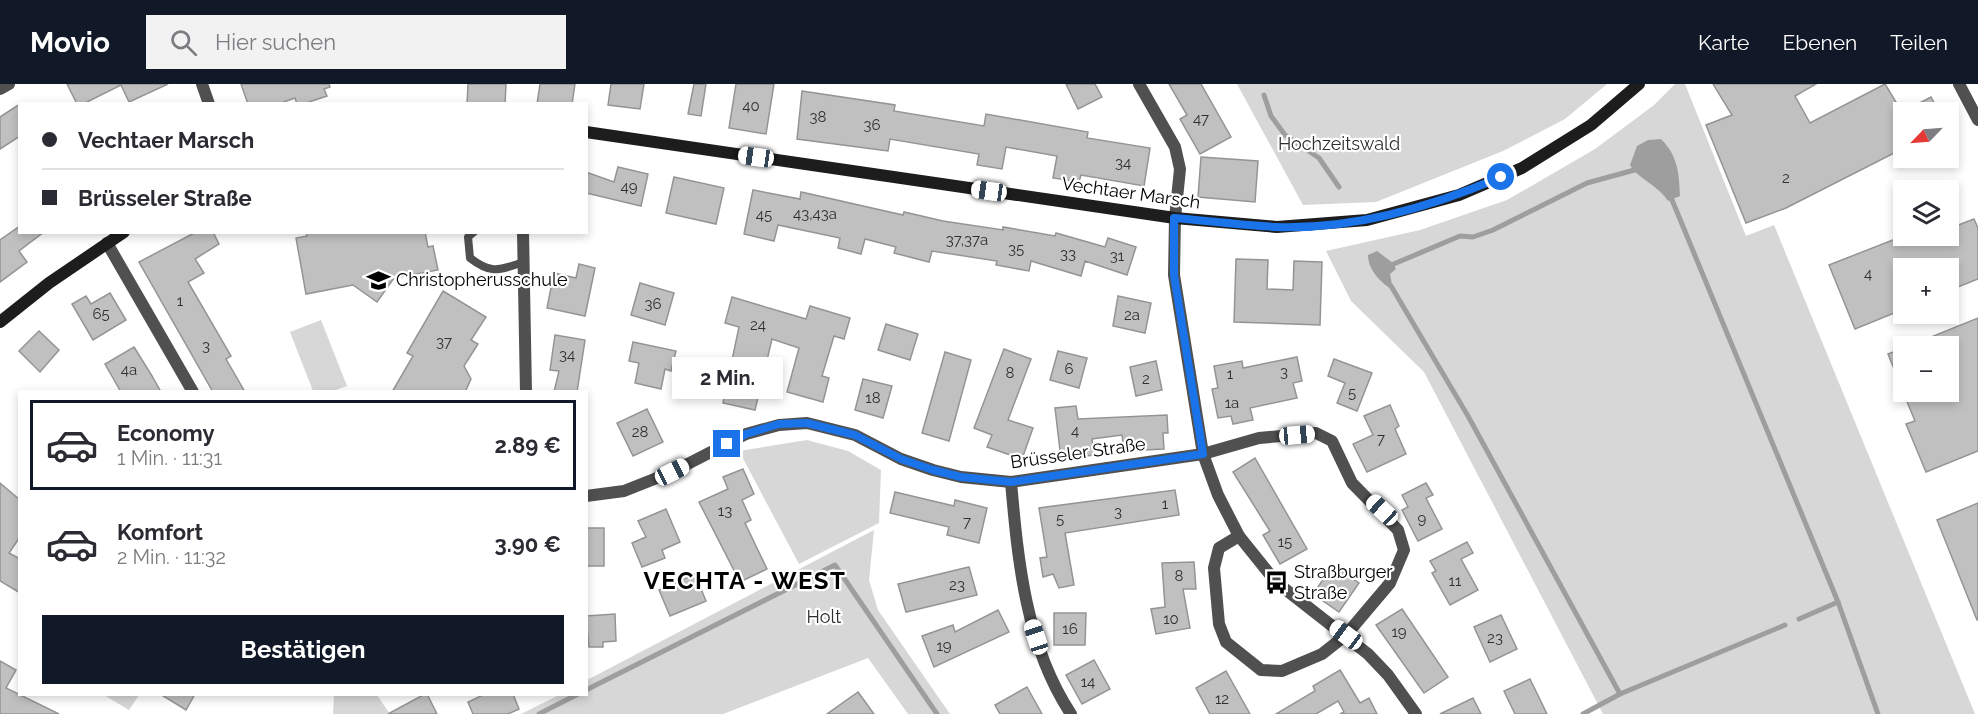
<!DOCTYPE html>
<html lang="de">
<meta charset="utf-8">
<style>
body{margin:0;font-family:Raleway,sans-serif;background:#f2f2f3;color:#2b2b33;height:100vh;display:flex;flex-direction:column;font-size:22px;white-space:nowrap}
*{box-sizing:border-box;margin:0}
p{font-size:20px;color:#7c7c81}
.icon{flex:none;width:33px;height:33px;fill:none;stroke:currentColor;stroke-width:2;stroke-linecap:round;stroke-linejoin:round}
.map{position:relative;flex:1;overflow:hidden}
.panel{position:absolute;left:18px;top:306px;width:570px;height:306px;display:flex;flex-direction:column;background:#fff;border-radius:0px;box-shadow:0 3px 9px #0003}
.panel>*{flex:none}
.top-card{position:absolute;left:18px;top:18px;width:570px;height:132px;border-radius:0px;box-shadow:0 3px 9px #0003;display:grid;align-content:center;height:132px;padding:0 24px;background:#fff}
.needle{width:39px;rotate:245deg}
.tools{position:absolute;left:1893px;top:18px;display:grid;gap:12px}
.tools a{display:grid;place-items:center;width:66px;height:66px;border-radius:0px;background:#fff;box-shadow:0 3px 9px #0003;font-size:30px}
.end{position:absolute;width:27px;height:27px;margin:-14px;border:8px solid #1a73e8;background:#fff;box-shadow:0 0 0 3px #fff}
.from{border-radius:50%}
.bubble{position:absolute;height:42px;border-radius:0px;background:#fff;box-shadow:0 3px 9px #0003;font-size:20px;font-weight:700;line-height:42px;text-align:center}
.car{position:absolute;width:18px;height:36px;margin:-18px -9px;border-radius:8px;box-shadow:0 0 4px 2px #0007;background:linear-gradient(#fff 24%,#345 0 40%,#fff 0 76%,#345 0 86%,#fff 0)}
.top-card b{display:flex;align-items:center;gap:21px;height:57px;font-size:22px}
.top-card b+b{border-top:2px solid #e1e1e2}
.top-card i{width:15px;height:15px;background:#2b2b33}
ul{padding:10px 0 0;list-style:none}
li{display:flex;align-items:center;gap:18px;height:90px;margin:0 12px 9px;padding:0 12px;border:3px solid transparent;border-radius:0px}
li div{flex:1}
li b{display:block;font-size:22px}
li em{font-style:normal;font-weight:700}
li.selected{border-color:#111827}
li>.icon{width:54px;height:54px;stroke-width:1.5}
.button{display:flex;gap:12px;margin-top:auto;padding:12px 24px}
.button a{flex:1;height:69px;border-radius:0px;background:#111827;color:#fff;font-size:24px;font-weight:700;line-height:69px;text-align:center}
header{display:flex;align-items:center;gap:36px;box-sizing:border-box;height:84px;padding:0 30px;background:#111827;color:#fff}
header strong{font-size:28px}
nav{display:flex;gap:33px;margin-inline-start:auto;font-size:21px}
.search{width:420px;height:54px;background:#f2f2f3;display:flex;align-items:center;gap:15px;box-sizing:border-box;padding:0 21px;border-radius:0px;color:#7c7c81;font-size:22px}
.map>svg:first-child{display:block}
.green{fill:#d7d7d7}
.water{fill:#9e9e9e}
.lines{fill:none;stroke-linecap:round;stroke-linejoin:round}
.stream{stroke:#9e9e9e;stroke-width:5}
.building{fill:#c0c0c0;stroke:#949494;stroke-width:1.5}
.lane{stroke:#505050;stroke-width:8}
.street{stroke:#505050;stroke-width:12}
.secondary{stroke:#1d1d1d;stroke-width:12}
.route{stroke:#1a73e8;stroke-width:8}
.labels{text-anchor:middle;stroke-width:4.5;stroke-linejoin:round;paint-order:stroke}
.number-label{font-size:15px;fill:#303030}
.park-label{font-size:18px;fill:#2e2e2e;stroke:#fff}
.street-label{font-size:18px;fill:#000;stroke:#fff}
.poi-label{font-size:18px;fill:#000;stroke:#fff;text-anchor:start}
.district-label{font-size:24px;font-weight:bold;letter-spacing:1.5px;fill:#000;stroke:#fff}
</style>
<header>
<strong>Movio</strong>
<div class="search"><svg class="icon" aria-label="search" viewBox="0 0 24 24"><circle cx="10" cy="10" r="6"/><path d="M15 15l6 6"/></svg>Hier suchen</div>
<nav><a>Karte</a><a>Ebenen</a><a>Teilen</a></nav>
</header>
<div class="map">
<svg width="1978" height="630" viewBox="0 0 1978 630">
<rect width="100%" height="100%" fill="#fff"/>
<!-- green -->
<g class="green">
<polygon points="1237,0 1607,0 1565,35 1503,67 1376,118 1303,121"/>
<polygon points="1675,0 1685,0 1746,152 1774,141 1975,630 1603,630 1424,288 1351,217 1326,167 1420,146 1507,116 1595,65 1654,21"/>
<polygon points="321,236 347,302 333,307 313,307 290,248"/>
<polygon points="807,356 848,367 881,386 879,439 799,480 739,367"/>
<polygon points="874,446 869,496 878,526 950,630 908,630 868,574 723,630 521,630 559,611 586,610 587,596"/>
<polygon points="334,610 377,611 390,630 333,630"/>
<polygon points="104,611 139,611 129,626"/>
</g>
<!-- water -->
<g class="water">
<path d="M1661,55C1678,72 1679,89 1680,112L1668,117C1658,101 1638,95 1630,81L1637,62L1648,56Z"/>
<path d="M1377,167L1393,179L1396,185L1390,190L1393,206C1381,199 1368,186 1368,171Z"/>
</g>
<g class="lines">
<!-- stream -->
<g class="stream">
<polyline points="1264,11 1271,32 1285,51 1319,74 1339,103"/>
<polyline points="1670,111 1838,518 1878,630"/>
<polyline points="1389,182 1460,152 1473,153 1493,146 1587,99 1638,85"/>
<polyline points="1391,202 1468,332 1620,610"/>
<polyline points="1799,535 1838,518"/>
<polyline points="586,606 835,481 937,630"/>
<polyline points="539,630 578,610"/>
<polyline points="1583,630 1620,610 1785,541"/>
</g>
</g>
<!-- building -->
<g class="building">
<polygon points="67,0 168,0 129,18 121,1 83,20 77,20"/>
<polygon points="241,0 329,0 330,3 324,5 327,12 303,20 297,20 295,14 278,20 248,20"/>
<polygon points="468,0 506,0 505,20 467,20"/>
<polygon points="540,0 575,0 572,20 537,20"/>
<polygon points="611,0 644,0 640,25 608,21"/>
<polygon points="694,0 706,0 701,32 688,30"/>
<polygon points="736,0 774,0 766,50 729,44"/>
<polygon points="1066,0 1095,0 1102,13 1078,25"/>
<polygon points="1169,0 1201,0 1231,53 1200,70 1180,35 1187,31"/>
<polygon points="1713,0 1816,0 1795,12 1810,39 1885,0 1902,28 1931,13 1939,28 1903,28 1904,64 1786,124 1746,139 1706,41 1732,31"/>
<polygon points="802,7 895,21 894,27 984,42 986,30 1088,48 1087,54 1150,64 1144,102 1081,91 1079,98 1053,94 1057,72 1006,63 1002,85 977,81 979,70 890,55 888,67 797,55"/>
<polygon points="20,20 20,52 0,65 0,33"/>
<polygon points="1201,73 1258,77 1255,118 1198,113"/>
<polygon points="618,83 648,90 641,122 586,109 586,88 614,98"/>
<polygon points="674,93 724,104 716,140 666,129"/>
<polygon points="753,106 800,115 801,108 903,131 904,128 943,137 1003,146 1003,143 1055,152 1056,149 1105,163 1108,154 1136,163 1127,191 1085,177 1081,192 1031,177 1029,187 996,181 997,177 932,167 929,178 894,169 896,163 865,155 861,170 838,164 840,154 778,141 774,157 744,150"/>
<polygon points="1974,135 1978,144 1978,195 1948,207 1948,184 1904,184 1904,225 1855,245 1829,181 1903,152 1948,152 1948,145"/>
<polygon points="20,142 20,148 44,148 19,167 27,178 0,198 0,156"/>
<polygon points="196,148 213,148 219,160 195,175 204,189 188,198 231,272 226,275 245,308 213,308 139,178"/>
<polygon points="306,148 425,148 428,163 433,162 438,186 394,194 377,218 353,201 306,210 296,154 307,152"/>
<polygon points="1236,175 1268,176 1267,205 1293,206 1294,177 1322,178 1320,241 1234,238"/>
<polygon points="579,180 595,184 585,232 547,224 554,189 576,194"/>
<polygon points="640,199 674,209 665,241 631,231"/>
<polygon points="443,207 486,233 471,256 478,260 464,282 471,295 465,308 392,308 413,272 407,269"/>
<polygon points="110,209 126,236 93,256 72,220 86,212 91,220"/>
<polygon points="1118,212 1151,219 1145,249 1113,242"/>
<polygon points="732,213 806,235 810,222 850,234 844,255 834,252 822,292 829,294 823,318 787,308 799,264 772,255 755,326 723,319 739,243 725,239"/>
<polygon points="1978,234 1978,367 1926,388 1906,340 1915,337 1903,308 1948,308 1948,262 1909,262"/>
<polygon points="886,240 918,250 910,276 878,266"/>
<polygon points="39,247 59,266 40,288 19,267"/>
<polygon points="555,251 585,256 577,308 554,308 559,287 550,286"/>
<polygon points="633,258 676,267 671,287 665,285 661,305 635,299 639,279 629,277"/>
<polygon points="134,263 152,292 161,308 121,308 105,280"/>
<polygon points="1904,264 1904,307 1903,307 1888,270"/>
<polygon points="1004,265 1031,275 1008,336 1033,344 1022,375 987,363 992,351 974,344"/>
<polygon points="1058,267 1087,274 1079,304 1050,296"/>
<polygon points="945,268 971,276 949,357 922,349"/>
<polygon points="1297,273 1302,297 1293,299 1297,314 1250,324 1253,336 1233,340 1231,332 1218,334 1212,305 1218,304 1214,282 1242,277 1243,284"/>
<polygon points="1334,275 1372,289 1357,327 1337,319 1345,299 1328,292"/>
<polygon points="1156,277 1162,306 1136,312 1130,283"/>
<polygon points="863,295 892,302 883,334 855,326"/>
<polygon points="1390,321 1399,342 1395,345 1406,370 1367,388 1353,360 1373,351 1364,332"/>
<polygon points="1076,322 1078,335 1167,331 1168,349 1163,349 1164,365 1124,367 1122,351 1092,355 1094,371 1061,375 1055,324"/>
<polygon points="647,325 663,358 633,372 617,339"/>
<polygon points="1255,374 1307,465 1280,480 1263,451 1270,447 1233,388"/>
<polygon points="743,385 754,410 742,416 751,436 745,439 767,485 740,498 699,418 728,405 723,393"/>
<polygon points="0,399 20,416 20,453 9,469 20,475 20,509 0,497"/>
<polygon points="1426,399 1433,411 1426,414 1442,445 1418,457 1402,426 1408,423 1402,411"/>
<polygon points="1175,406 1179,431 1065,449 1074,501 1059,504 1053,490 1043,493 1040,474 1047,473 1039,424"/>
<polygon points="895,408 954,422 955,416 987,424 979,459 947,451 949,443 890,429"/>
<polygon points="1978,419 1978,536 1977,536 1937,436"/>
<polygon points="666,425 680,458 662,466 665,474 642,483 632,459 646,453 638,437"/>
<rect x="586" y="444" width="18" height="38"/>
<polygon points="1467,458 1473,469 1461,475 1478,506 1450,521 1432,489 1436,487 1430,477"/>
<polygon points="1194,478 1196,505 1183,505 1190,544 1156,550 1151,525 1165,523 1162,479"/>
<polygon points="1333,481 1359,499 1339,528 1313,510"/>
<polygon points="969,483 977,511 906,528 898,500"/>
<polygon points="695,490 706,517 670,532 659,506"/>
<polygon points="1402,525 1448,593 1424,609 1376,541"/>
<polygon points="998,526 1009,548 934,583 922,552 953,541 955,548"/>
<polygon points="1054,529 1086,529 1085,561 1054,561"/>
<polygon points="615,530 616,557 603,558 603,563 589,563 586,532"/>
<polygon points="1501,531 1517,565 1490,578 1474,543"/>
<polygon points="1094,576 1110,605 1082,620 1066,591"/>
<polygon points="0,577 16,586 6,604 59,630 0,630"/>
<polygon points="1340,586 1360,619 1369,614 1377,630 1340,630 1344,628 1338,617 1316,630 1276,630 1315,607 1313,602"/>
<polygon points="1226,587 1250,630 1210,630 1196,604"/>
<polygon points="1530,595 1547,630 1515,630 1504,607"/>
<polygon points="1027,603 1042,630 1000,630 995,621"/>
<polygon points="858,608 874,630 827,630"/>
<polygon points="160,610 195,610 186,626"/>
<polygon points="427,610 437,630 388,630 425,610"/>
<polygon points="485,610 513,610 519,625 508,630 473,630 468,618"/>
<polygon points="1473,614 1481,630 1440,630"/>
</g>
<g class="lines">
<!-- lane -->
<path class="lane" d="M474,148L468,153L470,174C492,191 499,186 524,178"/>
<!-- street -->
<g class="street">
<polyline points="202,0 209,20"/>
<polyline points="1139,0 1175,63 1180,85 1175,134 1174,191 1203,370 1218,411 1239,452 1276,498 1368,570 1388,591 1416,630"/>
<polyline points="1959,0 1978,36"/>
<polyline points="0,5 9,0"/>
<polyline points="523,148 526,308"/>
<polyline points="107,159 193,308"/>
<path d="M1011,398C1018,478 1026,562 1071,630"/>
<polyline points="586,412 624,407 672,388 746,350 779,341 807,339 855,351 901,375 933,386 961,393 1011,398 1203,370 1259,354 1316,349 1332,357 1352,399 1398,446 1404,466 1390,499 1346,551 1322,570 1282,587 1261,586 1226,558 1219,540 1214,484 1219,464 1239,452"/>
</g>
<!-- secondary -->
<g class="secondary">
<polyline points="586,48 1175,134 1277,143 1367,136 1459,111 1522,84 1591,41 1639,0"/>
<polyline points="0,238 49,199 124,148"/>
</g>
</g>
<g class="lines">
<!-- route -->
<path class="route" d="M727,360L746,350L779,340L807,339L855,351L901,375L933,386L961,393L1011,398L1203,370L1174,191V134C1208,137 1241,141 1275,143C1352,146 1431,123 1501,93"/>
</g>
<!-- icons -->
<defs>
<symbol id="school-bare" viewBox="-9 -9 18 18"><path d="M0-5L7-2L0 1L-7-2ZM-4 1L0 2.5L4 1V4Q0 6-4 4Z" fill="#000" stroke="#fff" stroke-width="2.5" paint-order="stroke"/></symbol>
<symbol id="bus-bare" viewBox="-9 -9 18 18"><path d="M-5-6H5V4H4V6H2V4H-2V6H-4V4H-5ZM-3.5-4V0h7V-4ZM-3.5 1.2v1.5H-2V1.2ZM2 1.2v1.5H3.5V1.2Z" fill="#000" stroke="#fff" stroke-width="2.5" paint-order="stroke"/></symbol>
</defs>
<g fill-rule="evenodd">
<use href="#school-bare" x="362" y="180" width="33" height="33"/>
<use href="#bus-bare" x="1260" y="482" width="33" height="33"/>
</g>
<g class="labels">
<!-- number labels -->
<g class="number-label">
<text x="751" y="27">40</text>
<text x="818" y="38">38</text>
<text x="1201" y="40">47</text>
<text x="872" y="46">36</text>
<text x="1123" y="84">34</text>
<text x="1786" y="99">2</text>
<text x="629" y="108">49</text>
<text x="815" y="135">43,43a</text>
<text x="764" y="136">45</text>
<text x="967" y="161">37,37a</text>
<text x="1016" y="170">35</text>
<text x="1068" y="175">33</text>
<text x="1117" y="177">31</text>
<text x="1868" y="195">4</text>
<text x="180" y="222">1</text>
<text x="653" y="225">36</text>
<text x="101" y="235">65</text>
<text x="1132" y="236">2a</text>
<text x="758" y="246">24</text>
<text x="444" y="263">37</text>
<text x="206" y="267">3</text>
<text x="567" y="276">34</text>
<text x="1069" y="290">6</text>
<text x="129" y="291">4a</text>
<text x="1284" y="293">3</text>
<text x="1010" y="294">8</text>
<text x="1230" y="295">1</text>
<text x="1146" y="300">2</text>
<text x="1352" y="314">5</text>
<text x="873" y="319">18</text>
<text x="1232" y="324">1a</text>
<text x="1075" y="352">4</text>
<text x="640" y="353">28</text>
<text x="1381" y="360">7</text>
<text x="1165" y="425">1</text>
<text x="725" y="432">13</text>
<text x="1118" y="433">3</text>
<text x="1060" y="440">5</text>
<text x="1422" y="440">9</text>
<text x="967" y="443">7</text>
<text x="1285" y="463">15</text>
<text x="1179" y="497">8</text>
<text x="1455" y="502">11</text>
<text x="957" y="506">23</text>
<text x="1171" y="540">10</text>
<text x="1070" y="550">16</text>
<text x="1399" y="553">19</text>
<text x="1495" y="559">23</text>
<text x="944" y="567">19</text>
<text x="1088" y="603">14</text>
<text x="1222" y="620">12</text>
</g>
<!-- park labels -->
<g class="park-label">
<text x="1339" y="66">Hochzeitswald</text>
<text x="824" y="539">Holt</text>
</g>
<!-- street labels -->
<g class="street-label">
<text transform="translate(1131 109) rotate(8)" y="6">Vechtaer Marsch</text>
<text transform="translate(1078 369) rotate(-8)" y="6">Brüsseler Straße</text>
</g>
<!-- poi labels -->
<g class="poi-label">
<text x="396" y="202">Christopherusschule</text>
<text x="1294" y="494">Straßburger<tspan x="1294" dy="21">Straße</tspan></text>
</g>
<!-- district labels -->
<g class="district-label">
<text x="745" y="505">VECHTA - WEST</text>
</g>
</g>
</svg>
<div class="tools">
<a><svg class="needle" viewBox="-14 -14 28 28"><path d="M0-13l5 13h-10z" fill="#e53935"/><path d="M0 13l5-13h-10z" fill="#7c7c81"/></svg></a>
<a><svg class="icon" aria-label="layers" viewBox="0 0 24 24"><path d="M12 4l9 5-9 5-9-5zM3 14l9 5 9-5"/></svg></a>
<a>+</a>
<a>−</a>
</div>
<i class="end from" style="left:1501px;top:93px"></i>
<i class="end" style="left:727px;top:360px"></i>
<div class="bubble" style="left:672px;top:273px;width:111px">2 Min.</div>
<i class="car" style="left:756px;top:73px;rotate:278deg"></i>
<i class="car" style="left:989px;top:107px;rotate:278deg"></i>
<i class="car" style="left:1297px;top:351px;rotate:85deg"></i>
<i class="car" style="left:672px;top:388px;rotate:63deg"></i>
<i class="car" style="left:1382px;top:426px;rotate:313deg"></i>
<i class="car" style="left:1346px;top:551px;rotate:307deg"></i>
<i class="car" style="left:1036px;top:553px;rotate:342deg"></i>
<div class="top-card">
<b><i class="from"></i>Vechtaer Marsch</b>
<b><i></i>Brüsseler Straße</b>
</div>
<section class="panel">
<ul>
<li class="selected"><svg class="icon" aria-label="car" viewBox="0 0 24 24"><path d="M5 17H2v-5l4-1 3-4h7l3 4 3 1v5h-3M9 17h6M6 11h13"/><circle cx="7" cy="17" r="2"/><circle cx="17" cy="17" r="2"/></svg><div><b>Economy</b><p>1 Min. · 11:31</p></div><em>2.89 €</em></li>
<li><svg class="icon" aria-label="car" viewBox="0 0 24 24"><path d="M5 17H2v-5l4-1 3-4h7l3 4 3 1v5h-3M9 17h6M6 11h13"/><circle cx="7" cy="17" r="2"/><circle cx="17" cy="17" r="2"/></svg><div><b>Komfort</b><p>2 Min. · 11:32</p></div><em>3.90 €</em></li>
</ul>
<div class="button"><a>Bestätigen</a></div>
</section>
</div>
